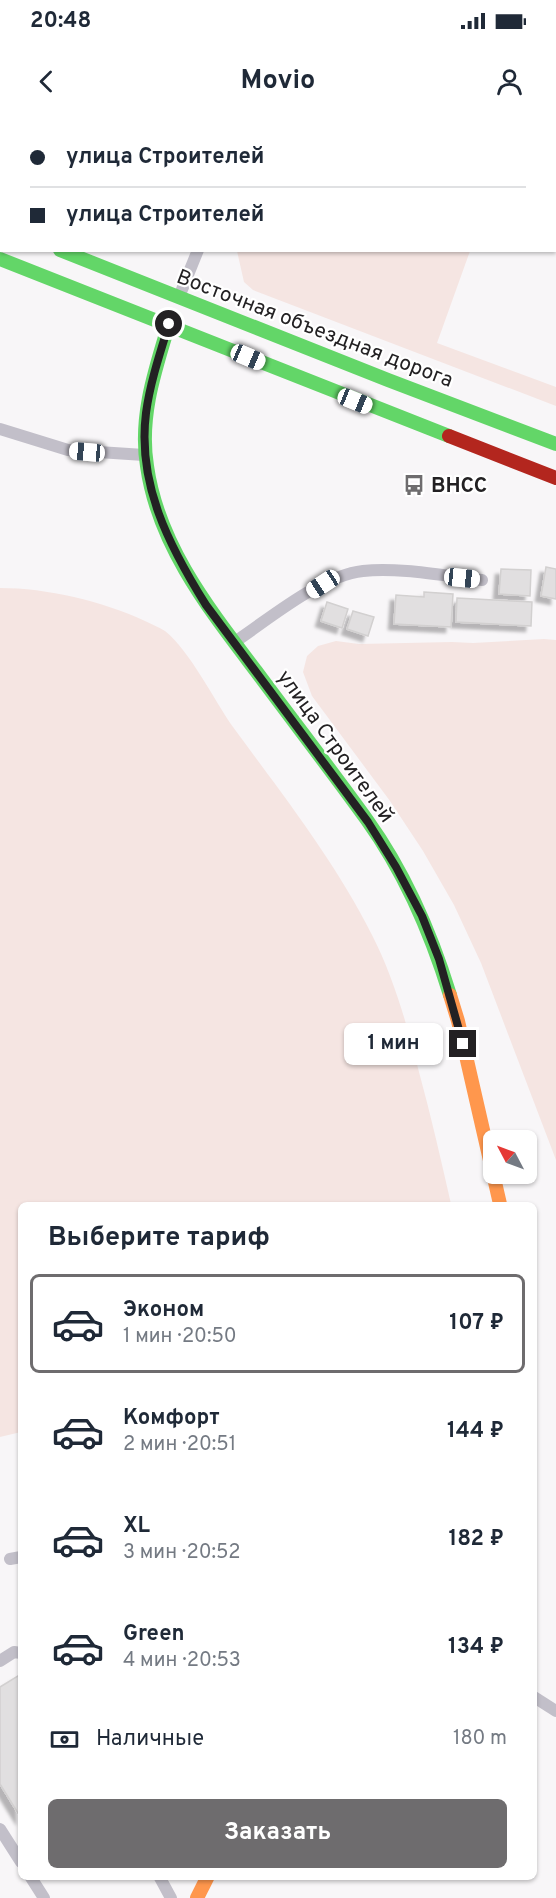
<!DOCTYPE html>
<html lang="ru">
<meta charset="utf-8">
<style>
body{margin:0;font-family:Overpass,sans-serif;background:#f6f6f7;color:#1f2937;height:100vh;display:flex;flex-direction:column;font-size:22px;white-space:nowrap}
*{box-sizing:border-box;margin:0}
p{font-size:20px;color:#747a83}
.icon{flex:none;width:33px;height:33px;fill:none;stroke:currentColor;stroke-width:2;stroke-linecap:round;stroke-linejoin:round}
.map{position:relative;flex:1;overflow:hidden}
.sheet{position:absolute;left:18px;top:1082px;width:519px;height:678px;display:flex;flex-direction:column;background:#fff;border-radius:9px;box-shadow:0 2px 4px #0004}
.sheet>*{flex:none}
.top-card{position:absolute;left:0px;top:0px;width:556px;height:132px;box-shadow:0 2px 4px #0004;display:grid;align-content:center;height:132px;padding:0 30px;background:#fff}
.needle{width:39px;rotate:311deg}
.fabs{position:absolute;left:483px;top:1010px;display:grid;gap:12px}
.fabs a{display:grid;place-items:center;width:54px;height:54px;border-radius:9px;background:#fff;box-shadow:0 2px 4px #0004;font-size:30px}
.end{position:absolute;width:27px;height:27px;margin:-14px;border:8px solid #232123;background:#fff;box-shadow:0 0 0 3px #fff}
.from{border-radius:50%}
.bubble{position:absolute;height:42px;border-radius:9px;background:#fff;box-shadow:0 2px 4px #0004;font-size:20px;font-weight:700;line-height:42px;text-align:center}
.car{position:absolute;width:18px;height:36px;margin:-18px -9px;border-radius:8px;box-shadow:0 0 4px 2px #0007;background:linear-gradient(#fff 24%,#345 0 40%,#fff 0 76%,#345 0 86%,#fff 0)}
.top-card b{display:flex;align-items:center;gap:21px;height:57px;font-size:22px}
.top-card b+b{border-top:2px solid #e0e1e3}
.top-card i{width:15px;height:15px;background:#1f2937}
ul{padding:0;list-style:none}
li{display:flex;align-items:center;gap:18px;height:99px;margin:0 12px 9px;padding:0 18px;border:3px solid transparent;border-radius:9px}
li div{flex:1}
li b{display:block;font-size:22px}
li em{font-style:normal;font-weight:700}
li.active{border-color:#6e6c6e}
li>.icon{width:54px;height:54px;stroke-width:1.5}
h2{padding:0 30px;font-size:27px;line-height:72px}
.pay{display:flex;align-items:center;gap:15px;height:66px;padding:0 30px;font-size:22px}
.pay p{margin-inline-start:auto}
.button{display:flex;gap:12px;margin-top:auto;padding:12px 30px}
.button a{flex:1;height:69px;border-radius:9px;background:#6e6c6e;color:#fff;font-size:24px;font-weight:700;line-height:69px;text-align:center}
.status{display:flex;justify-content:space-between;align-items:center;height:42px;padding:0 30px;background:#fff;direction:ltr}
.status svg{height:16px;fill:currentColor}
header{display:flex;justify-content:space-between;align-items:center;height:78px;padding:0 30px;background:#fff;font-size:27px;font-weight:700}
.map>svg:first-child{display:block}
.green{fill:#f5e5e2}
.building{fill:#e1dfe0;stroke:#d2d0d0;stroke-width:1.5;filter:url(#shadow)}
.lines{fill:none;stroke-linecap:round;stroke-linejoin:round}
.lane{stroke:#c2bfc9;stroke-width:12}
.fast{stroke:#63d668;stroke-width:14}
.slow{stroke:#ff974d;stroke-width:14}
.jam{stroke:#b3261e;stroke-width:14}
.route{stroke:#232123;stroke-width:8}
.labels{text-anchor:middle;stroke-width:4.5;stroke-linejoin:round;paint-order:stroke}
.street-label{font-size:21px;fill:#232123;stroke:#fff}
.poi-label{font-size:21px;font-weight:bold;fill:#232123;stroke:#fff;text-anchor:start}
</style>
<div class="status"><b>20:48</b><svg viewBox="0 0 49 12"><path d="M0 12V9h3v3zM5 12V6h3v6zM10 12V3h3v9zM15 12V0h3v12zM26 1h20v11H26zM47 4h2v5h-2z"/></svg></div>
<header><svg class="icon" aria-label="back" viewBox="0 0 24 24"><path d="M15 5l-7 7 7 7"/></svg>Movio<svg class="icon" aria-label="person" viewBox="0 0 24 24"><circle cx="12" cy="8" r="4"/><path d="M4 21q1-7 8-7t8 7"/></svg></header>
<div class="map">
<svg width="556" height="1778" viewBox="0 0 556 1778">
<defs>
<filter id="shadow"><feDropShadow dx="-5.5" dy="5.5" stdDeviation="1.5" flood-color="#0004"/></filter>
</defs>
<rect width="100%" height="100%" fill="#f8f6f8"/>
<!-- green -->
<g class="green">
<polygon points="237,131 470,131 437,223 556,267 556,286 253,170 244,162"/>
<path d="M0,468C47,468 102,481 145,501C151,504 159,507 165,511C190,531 214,580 233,607C282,674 335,741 372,815C394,858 407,905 419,952C431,996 441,1040 451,1084H21V1312L0,1317Z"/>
<polygon points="544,519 556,520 556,1040 481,843 454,785 423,731 390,681 312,576 303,552 307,536 318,526 336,521 359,524 452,522 473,523"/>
</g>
<!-- building -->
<g class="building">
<polygon points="546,447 556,449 556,479 541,476"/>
<polygon points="501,449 531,450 530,476 499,474"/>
<polygon points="424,472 453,474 451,507 394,504 396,475 424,477"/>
<polygon points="457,478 532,482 531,506 456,502"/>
<polygon points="327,482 348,489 342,508 321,501"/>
<polygon points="353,491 374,497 368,516 347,509"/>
<polygon points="21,1554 21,1698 0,1664 0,1567"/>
</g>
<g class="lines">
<!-- lane -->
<g class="lane">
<polyline points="333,0 337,2"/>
<polyline points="248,2 248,0"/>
<polyline points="555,80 556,81"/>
<polyline points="179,177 198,130"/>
<polyline points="0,309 68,330 144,335"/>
<path d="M236,521C272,497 320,456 363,451C399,447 445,456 482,460"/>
<polyline points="10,1439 21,1437"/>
<polyline points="0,1541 14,1532 21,1533"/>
<polyline points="534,1577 556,1591"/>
<polyline points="0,1709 21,1742"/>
<polyline points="30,1756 44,1778"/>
<polyline points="159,1756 171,1778"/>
</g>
<!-- fast -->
<g class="fast">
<polyline points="0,107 2,108"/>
<polyline points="60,130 388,260 556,324"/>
<polyline points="0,139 449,316"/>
<path d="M169,204C155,250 139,297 147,346C158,425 209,489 256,551C293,601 331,650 367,700C405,753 431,813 450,875"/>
</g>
<!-- slow -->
<g class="slow">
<polyline points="450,875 458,901 500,1084"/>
<polyline points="197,1778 208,1756"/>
</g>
<!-- jam -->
<polyline class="jam" points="449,316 556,358"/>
</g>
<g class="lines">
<!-- route -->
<path class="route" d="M169,204C160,233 150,263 146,293C137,364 169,426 206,485L368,702L396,747L422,796L439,839L463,924"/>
</g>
<!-- icons -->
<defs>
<symbol id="bus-bare" viewBox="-9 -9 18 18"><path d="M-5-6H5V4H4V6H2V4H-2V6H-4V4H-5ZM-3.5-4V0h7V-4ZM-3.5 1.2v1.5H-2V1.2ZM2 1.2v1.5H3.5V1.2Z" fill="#6e6c6e" stroke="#fff" stroke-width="2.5" paint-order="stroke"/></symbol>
</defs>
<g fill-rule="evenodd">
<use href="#bus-bare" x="399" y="350" width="30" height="30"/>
</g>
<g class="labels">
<!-- street labels -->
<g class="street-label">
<text transform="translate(315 208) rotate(21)" y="7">Восточная объездная дорога</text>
<text transform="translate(336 626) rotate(54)" y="7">улица Строителей</text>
</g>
<!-- poi labels -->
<g class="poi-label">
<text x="431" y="372">ВНСС</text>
</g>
</g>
</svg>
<div class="fabs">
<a><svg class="needle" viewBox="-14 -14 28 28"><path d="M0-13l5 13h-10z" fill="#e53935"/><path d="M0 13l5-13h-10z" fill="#747a83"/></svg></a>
</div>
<i class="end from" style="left:169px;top:204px"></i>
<i class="end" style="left:463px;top:924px"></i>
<div class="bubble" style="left:344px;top:903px;width:99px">1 мин</div>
<i class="car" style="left:248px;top:237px;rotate:113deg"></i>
<i class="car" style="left:355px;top:281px;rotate:112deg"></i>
<i class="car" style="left:87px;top:332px;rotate:275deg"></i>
<i class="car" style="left:462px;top:458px;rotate:96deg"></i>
<i class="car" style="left:323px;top:464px;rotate:237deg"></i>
<div class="top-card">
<b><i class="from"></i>улица Строителей</b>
<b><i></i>улица Строителей</b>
</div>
<section class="sheet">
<h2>Выберите тариф</h2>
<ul>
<li class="active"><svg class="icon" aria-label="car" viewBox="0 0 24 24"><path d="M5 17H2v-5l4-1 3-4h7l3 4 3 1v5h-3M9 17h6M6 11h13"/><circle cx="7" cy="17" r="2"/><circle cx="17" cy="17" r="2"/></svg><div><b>Эконом</b><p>1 мин · 20:50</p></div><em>107 ₽</em></li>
<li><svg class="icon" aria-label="car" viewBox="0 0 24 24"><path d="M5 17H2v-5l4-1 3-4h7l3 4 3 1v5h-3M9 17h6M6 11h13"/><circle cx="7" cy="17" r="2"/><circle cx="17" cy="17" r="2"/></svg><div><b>Комфорт</b><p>2 мин · 20:51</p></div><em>144 ₽</em></li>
<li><svg class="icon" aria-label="car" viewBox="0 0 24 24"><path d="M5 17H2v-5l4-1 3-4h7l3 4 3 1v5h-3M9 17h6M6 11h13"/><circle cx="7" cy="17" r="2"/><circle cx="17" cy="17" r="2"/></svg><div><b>XL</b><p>3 мин · 20:52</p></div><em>182 ₽</em></li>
<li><svg class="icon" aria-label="car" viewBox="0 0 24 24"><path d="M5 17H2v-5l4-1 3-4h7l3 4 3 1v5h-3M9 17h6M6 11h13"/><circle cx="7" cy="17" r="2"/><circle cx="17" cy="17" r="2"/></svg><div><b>Green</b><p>4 мин · 20:53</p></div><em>134 ₽</em></li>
</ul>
<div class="pay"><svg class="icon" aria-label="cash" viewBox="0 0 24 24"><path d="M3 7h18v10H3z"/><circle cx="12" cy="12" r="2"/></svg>Наличные<p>180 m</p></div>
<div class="button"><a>Заказать</a></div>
</section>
</div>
